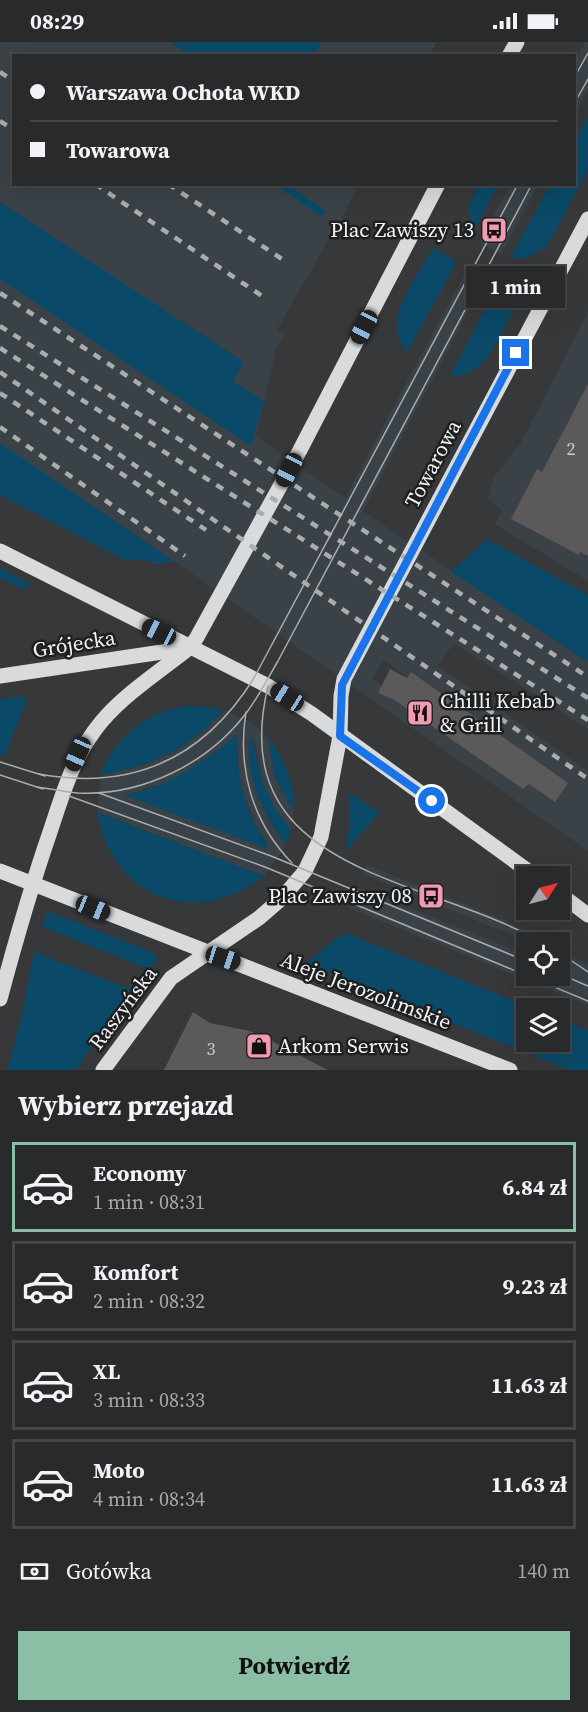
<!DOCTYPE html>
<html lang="pl">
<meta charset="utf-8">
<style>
body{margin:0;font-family:"Source Serif 4",serif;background:#343638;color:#f1f3f6;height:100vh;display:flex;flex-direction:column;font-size:22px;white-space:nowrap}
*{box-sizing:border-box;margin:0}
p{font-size:20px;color:#a5a7a9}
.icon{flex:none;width:33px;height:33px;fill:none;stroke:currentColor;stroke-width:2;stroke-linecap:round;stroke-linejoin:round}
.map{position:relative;height:1028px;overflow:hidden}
.details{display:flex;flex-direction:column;background:#282a2c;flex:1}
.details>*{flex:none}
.hud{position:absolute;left:12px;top:12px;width:564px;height:132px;border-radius:0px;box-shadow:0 6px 24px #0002,0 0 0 2px #444648;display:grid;align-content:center;height:132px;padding:0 18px;background:#282a2c}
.needle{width:39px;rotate:54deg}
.buttons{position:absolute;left:516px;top:824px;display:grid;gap:12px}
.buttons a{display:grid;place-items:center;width:54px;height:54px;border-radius:0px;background:#282a2c;box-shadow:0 6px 24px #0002,0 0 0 2px #444648;font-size:30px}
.end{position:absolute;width:27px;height:27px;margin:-14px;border:8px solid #1a73e8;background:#fff;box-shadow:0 0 0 3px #fff}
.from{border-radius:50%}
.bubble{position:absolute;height:42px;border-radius:0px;background:#282a2c;box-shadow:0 6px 24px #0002,0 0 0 2px #444648;font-size:20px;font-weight:700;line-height:42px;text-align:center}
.car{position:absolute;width:18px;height:36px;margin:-18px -9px;border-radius:8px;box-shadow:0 0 4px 2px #0007;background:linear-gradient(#222 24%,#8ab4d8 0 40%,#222 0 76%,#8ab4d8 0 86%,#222 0)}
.hud b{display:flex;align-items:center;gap:21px;height:57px;font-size:22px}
.hud b+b{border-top:2px solid #444648}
.hud i{width:15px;height:15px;background:#f1f3f6}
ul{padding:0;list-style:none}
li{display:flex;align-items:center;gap:18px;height:90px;margin:0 12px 9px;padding:0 6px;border:3px solid #444648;border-radius:0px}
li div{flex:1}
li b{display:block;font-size:22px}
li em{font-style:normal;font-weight:700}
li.active{border-color:#8abfa5}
li>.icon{width:54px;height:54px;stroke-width:1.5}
h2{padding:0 18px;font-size:27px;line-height:72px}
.pay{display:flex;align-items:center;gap:15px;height:66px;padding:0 18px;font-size:22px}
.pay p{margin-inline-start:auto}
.primary-button{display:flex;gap:12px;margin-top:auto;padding:12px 18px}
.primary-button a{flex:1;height:69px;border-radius:0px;background:#8abfa5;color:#111;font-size:24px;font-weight:700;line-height:69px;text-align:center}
.status{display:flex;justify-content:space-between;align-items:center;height:42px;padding:0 30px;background:#282a2c;direction:ltr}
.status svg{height:16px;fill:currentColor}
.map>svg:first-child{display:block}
.built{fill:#3a4248;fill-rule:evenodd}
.green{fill:#0a4a68}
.building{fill:#5c595a}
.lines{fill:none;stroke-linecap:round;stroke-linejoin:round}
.major{stroke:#d8dadc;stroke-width:15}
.tram{stroke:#aaacad;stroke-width:1.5}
.rail{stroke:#aaacad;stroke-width:4.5;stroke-dasharray:8 8;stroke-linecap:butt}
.route{stroke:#1a73e8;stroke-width:8}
.labels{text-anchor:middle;stroke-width:5;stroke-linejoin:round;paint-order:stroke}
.number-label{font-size:18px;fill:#ccccce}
.poi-label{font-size:21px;fill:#f1f3f4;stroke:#1e1f20;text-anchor:end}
.street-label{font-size:21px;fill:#f1f3f4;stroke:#1e1f20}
</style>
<div class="status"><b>08:29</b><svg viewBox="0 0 49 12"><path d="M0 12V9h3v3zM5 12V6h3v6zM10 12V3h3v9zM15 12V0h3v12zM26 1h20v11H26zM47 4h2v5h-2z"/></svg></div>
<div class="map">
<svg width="588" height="1028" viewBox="0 0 588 1028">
<rect width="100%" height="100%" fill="#36383a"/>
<!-- built -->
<g class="built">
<path d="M0,0H437L429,14H14V142L360,143L277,288L284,293L276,307L256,394L345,456L468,225L486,236L363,469L588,620V687L454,601L438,624L588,729V809L174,519L157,522L133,516L125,518L0,453ZM384,618L408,635L395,652L372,636Z"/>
<polygon points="585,0 588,0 588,48 575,73 575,21"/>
<polygon points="510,143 538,143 501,213 480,200"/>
<polygon points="588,270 588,539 494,482 502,469 488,456 494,435 520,402"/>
<path d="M225,668L250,680L268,696L275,736L294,770L291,788L276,768L263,742L254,695L250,708L255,745L269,779L286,803L264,834L97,770L101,733L144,723L173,710L200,692ZM237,694L239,731L243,750L255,782L268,802L125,753L171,739L204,720Z"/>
<polygon points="367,823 502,877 550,900 529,900 363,832"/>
<polygon points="358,845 526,913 526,933 560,933 560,926 564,927 567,922 560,917 560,906 588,923 588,963 349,866"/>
</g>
<!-- green -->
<g class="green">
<polygon points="170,0 322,0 314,13 190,13"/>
<polygon points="588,73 588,128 547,204 527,216 510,216 550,143 574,142 575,98"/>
<polygon points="275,143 288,143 326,169 322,175"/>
<polygon points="478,143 498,143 473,190 469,165"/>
<polygon points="0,160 244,320 233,339 264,359 251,404 0,237"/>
<path d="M433,206L457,220L407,310C379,279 417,236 433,206Z"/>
<path d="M498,242L520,254C506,280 487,340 451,333Z"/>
<path d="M0,401L174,519C157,525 142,515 125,518L0,453Z"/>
<polygon points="487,497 588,553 588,620 451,530"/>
<polygon points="0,526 32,543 22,547 0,536"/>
<polygon points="24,654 26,660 4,715 0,713 0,657"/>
<path d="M189,664L212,665L223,669C192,705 148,726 101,733C116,693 147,669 189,664Z"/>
<path d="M237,693C235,730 245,773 268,802L265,806L124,753C170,745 201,721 237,693Z"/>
<path d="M251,693L263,742L276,768L291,788L286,803C265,777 241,726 251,693Z"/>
<path d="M268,696C286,718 294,741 294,770L275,736Z"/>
<polygon points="350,751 379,771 346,809 350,780"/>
<path d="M97,770L264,834C195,888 112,856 97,770Z"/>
<polygon points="50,870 152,910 157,914 156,919 149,927 42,885 46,872"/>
<polygon points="348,892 531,966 526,966 526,999 560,999 560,977 588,989 588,1028 570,1028 306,922 336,896"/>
<polygon points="34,910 132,948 76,1028 7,1028 21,977"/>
</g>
<!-- building -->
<g class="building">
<polygon points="588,342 588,514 580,510 579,513 511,477 537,427 542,430"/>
<polygon points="390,627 407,636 411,630 568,741 555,760 529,742 523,747 393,657 378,651"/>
<polygon points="193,970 210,981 250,989 264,995 328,1028 164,1028"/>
</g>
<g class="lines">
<!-- major -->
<g class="major">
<polyline points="509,14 517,0"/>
<polyline points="0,509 268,644 312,672 535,834"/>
<polyline points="0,634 189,606"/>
<polyline points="0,829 510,1028"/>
<polyline points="560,852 588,873"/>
<path d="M0,957C15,901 31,845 50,790C63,751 74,712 102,679C126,651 160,629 189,606L196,597L300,408L438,142"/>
<polyline points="103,1028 171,936 259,876 282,856 305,829 321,795 340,694 341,654 344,637 588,177"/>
</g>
<!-- tram -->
<g class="tram">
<polyline points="574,36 588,11"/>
<polyline points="574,62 588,37"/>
<path d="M268,644C223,833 426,833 541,900"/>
<path d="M246,670C237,726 252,780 292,821"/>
<polyline points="0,720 45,734"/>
<path d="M39,732C132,749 204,716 254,636L518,142"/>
<polyline points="0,733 43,747"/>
<path d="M37,745C51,747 65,750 78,751C143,754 209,721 247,670C259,654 268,636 278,619L532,142"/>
<polyline points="99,751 271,814 526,919"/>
<polyline points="69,754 265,825 588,959"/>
<polyline points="560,911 588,930"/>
<polyline points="560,932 588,944"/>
</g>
<!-- rail -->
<g class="rail">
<polyline points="0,30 14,39"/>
<polyline points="0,79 14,88"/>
<polyline points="95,142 262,254"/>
<polyline points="168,142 285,219"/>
<polyline points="0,251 588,635"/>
<polyline points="0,284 588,656"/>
<polyline points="0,306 588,678"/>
<polyline points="0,330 588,737"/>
<polyline points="0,351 206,488"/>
<polyline points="0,385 185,514"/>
</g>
</g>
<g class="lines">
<!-- route -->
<polyline class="route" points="432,759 340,694 342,643 516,311"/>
</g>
<!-- icons -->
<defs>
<symbol id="bus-square" viewBox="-11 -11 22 22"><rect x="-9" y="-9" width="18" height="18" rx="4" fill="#f29aaf" stroke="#1e1f20"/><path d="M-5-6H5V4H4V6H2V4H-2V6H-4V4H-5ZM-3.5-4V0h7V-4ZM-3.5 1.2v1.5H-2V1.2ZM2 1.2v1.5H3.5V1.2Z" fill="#111"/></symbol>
<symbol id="restaurant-square" viewBox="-11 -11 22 22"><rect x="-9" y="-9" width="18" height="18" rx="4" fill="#f29aaf" stroke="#1e1f20"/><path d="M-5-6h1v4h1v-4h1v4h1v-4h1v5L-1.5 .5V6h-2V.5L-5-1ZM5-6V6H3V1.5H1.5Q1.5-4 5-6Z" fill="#111"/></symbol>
<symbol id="shop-square" viewBox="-11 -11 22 22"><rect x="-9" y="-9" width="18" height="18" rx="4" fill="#f29aaf" stroke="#1e1f20"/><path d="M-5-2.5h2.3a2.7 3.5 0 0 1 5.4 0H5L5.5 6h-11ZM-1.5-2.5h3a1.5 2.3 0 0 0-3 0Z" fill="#111"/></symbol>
</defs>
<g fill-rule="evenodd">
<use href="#bus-square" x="479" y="173" width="30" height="30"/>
<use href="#restaurant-square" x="405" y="656" width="30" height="30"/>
<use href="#bus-square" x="416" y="839" width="30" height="30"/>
<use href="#shop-square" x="244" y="989" width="30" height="30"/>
</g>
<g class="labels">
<!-- number labels -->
<g class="number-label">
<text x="571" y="413">2</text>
<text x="211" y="1013">3</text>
</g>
<!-- poi labels -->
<g class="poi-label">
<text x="474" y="195">Plac Zawiszy 13</text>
<text x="440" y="666" text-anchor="start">Chilli Kebab<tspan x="440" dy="24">&amp; Grill</tspan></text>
<text x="412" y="861">Plac Zawiszy 08</text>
<text x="278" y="1011" text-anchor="start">Arkom Serwis</text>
</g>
<!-- street labels -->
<g class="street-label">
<text transform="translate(433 422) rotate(-62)" y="7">Towarowa</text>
<text transform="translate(74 602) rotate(-9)" y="7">Grójecka</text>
<text transform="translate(366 949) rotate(21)" y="7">Aleje Jerozolimskie</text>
<text transform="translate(123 966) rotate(-53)" y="7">Raszyńska</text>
</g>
</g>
</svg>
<div class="buttons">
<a><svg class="needle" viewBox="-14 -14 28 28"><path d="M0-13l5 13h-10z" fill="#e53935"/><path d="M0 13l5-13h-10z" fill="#a5a7a9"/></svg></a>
<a><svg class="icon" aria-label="locate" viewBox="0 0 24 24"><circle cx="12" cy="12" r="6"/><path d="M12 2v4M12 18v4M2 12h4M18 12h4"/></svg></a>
<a><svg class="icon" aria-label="layers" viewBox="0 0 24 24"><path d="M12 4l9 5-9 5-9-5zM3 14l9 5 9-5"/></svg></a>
</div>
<i class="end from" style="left:432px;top:759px"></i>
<i class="end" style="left:516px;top:311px"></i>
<div class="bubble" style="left:466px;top:224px;width:99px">1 min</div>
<i class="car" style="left:364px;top:285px;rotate:208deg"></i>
<i class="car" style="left:289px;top:428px;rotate:208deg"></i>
<i class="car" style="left:159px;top:590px;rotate:296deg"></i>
<i class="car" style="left:287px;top:655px;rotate:302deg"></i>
<i class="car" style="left:78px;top:712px;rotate:204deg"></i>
<i class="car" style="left:93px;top:866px;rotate:112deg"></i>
<i class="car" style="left:223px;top:916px;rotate:108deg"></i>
<div class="hud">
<b><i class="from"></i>Warszawa Ochota WKD</b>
<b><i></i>Towarowa</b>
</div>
</div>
<section class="details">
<h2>Wybierz przejazd</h2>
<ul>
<li class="active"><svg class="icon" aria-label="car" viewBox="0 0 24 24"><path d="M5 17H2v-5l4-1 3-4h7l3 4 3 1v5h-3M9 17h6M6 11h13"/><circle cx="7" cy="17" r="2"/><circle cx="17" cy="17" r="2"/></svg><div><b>Economy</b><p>1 min · 08:31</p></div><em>6.84 zł</em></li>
<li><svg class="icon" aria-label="car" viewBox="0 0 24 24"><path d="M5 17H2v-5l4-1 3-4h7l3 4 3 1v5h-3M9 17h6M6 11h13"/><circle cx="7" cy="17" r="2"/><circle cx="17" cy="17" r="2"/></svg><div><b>Komfort</b><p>2 min · 08:32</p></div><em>9.23 zł</em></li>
<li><svg class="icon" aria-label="car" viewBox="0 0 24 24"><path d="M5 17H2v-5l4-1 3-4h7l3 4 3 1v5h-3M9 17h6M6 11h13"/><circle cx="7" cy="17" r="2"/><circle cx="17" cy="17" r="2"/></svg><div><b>XL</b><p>3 min · 08:33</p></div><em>11.63 zł</em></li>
<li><svg class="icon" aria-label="car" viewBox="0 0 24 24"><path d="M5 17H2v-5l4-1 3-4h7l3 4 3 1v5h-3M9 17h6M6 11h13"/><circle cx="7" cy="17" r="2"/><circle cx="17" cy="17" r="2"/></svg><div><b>Moto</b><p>4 min · 08:34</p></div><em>11.63 zł</em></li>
</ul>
<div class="pay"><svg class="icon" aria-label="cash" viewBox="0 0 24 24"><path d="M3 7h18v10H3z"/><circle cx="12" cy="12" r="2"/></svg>Gotówka<p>140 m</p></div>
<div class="primary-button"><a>Potwierdź</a></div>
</section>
